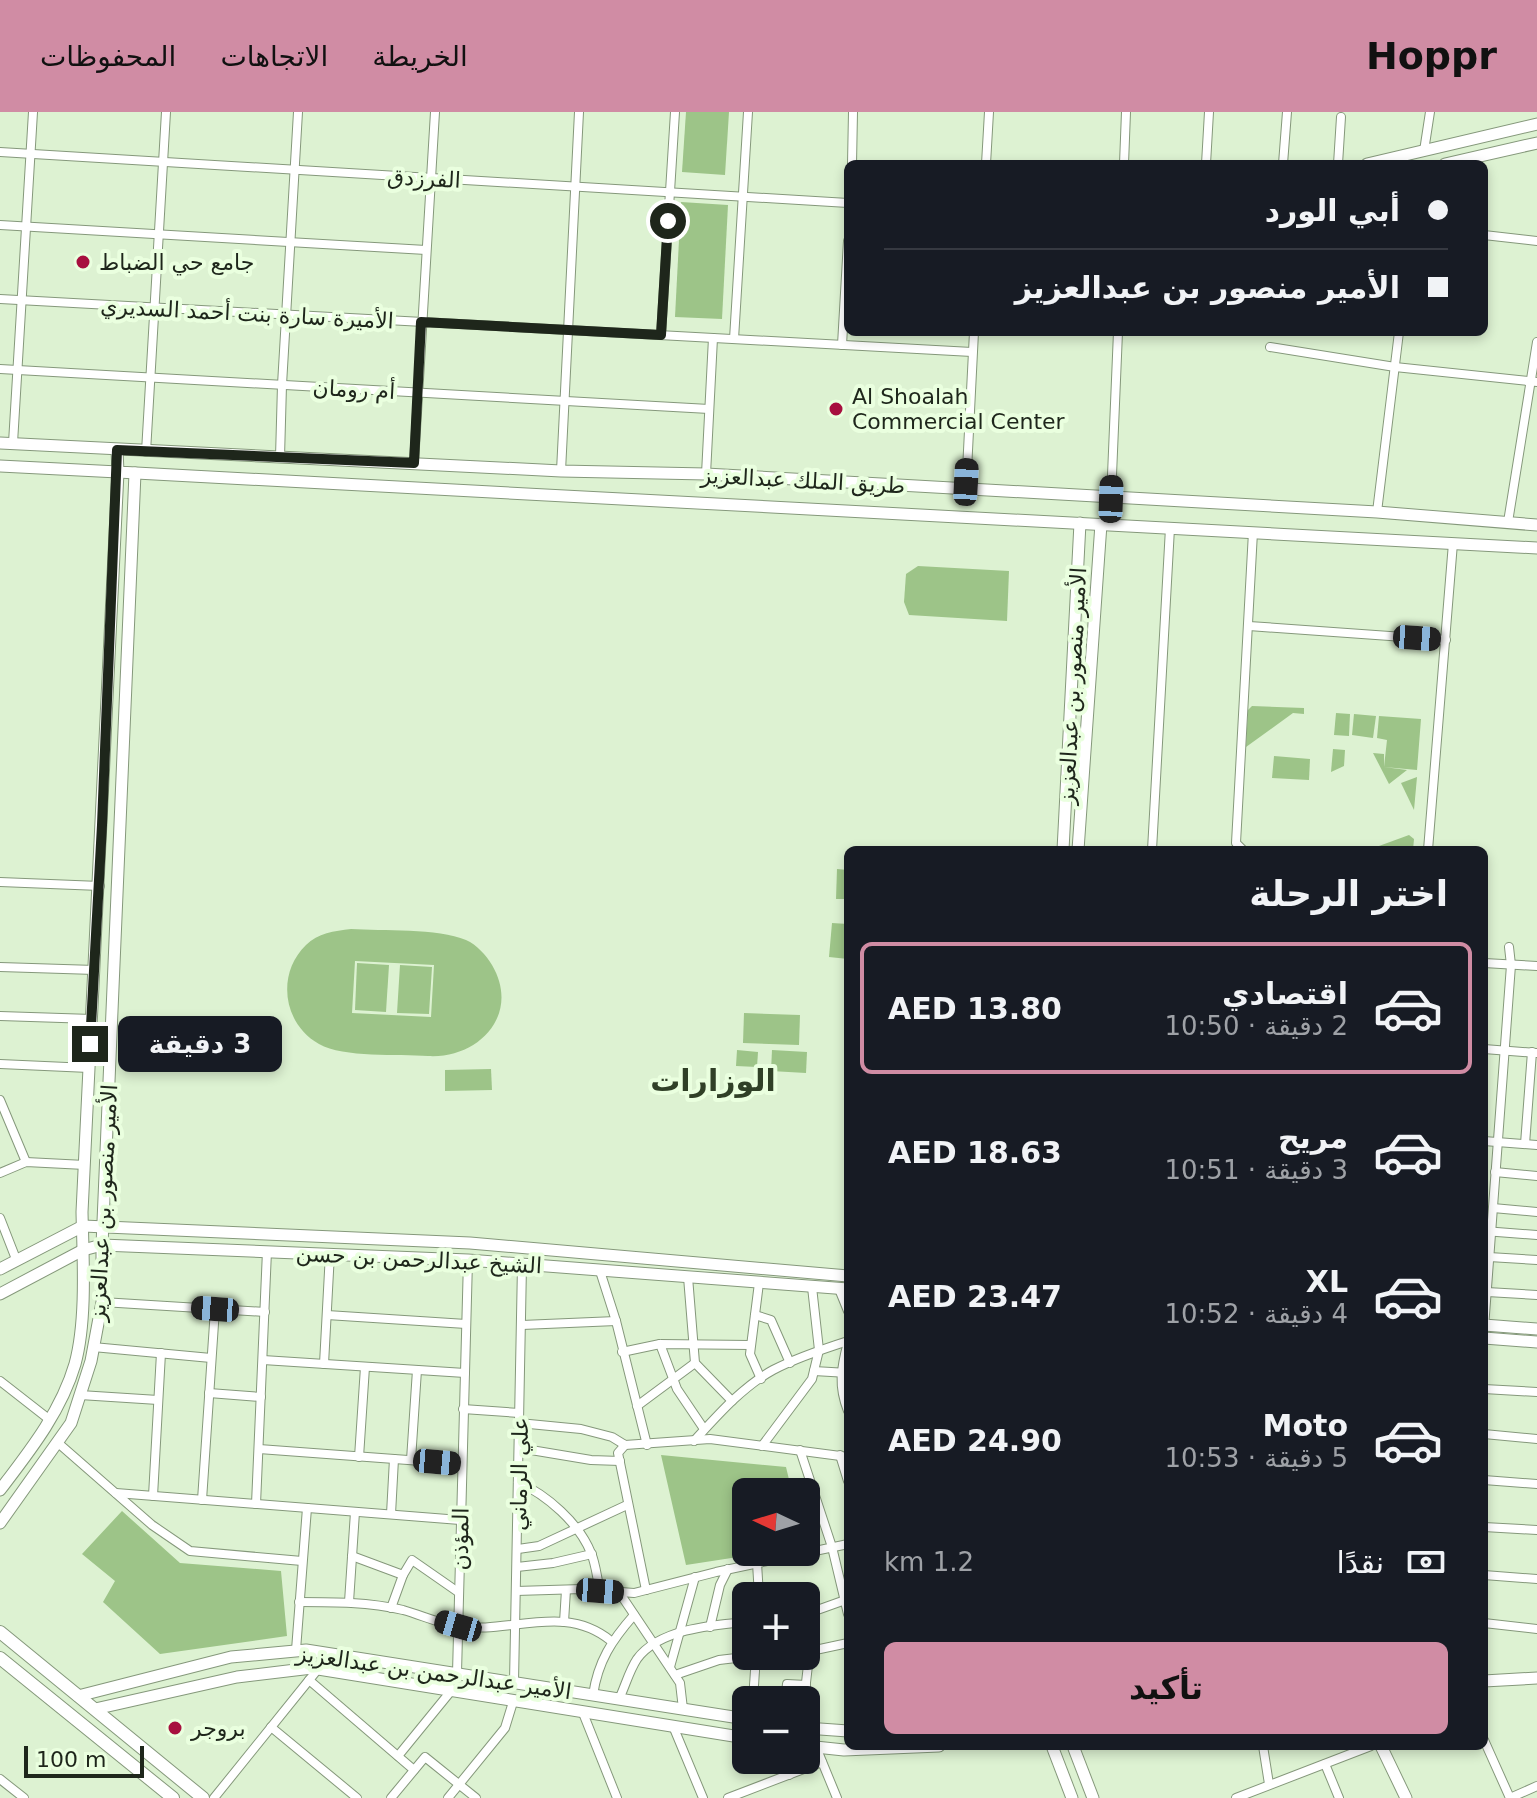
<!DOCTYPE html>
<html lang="ar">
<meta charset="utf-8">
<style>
body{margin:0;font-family:"DejaVu Sans","Noto Naskh Arabic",sans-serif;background:#242831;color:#f1f3f6;direction:rtl;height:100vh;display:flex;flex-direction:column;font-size:30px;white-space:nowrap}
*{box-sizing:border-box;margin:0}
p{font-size:26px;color:#9ea1a6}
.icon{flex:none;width:44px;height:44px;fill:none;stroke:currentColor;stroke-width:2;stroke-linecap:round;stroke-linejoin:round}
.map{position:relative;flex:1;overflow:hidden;direction:ltr}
.drawer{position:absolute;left:844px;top:734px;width:644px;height:904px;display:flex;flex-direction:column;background:#171b24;border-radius:12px;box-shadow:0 4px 12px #0003;direction:rtl}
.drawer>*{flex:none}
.guide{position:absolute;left:844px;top:48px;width:644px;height:176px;border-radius:12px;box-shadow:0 4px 12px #0003;direction:rtl;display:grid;align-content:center;height:176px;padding:0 40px;background:#171b24}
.needle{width:52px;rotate:274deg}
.tools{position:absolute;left:732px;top:1366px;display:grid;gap:16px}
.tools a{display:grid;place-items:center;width:88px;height:88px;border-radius:12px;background:#171b24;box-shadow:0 4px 12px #0003;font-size:40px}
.scale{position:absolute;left:24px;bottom:20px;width:120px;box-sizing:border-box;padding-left:8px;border:4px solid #1e261b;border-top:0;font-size:22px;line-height:28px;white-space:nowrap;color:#1e261b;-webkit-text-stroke:6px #eaffdf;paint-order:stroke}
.end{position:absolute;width:36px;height:36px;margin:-18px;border:10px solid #1e261b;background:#fff;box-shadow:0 0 0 4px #fff}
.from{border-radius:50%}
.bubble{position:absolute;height:56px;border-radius:12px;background:#171b24;box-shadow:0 4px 12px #0003;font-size:26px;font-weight:700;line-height:56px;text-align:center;direction:rtl}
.car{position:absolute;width:24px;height:48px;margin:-24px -12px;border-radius:10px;box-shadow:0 0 6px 2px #0007;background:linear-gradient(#222 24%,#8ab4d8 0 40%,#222 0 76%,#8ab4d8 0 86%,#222 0)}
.guide b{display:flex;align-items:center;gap:28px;height:76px;font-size:30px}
.guide b+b{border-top:2px solid #363941}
.guide i{width:20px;height:20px;background:#f1f3f6}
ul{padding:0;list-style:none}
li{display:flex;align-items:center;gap:24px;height:132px;margin:0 16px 12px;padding:0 24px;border:4px solid transparent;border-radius:12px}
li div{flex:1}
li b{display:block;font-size:30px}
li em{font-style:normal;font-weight:700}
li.current{border-color:#d08ca4}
li>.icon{width:72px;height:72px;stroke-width:1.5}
h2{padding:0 40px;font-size:36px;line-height:96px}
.pay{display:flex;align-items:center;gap:20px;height:88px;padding:0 40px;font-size:30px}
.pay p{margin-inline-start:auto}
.button{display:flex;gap:16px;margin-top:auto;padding:16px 40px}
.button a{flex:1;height:92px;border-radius:12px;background:#d08ca4;color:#111;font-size:32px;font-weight:700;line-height:92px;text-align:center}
header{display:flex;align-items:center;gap:48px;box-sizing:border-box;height:112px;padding:0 40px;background:#d08ca4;color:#111}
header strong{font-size:38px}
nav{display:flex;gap:44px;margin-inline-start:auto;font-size:28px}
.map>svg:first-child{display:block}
.green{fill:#9dc488;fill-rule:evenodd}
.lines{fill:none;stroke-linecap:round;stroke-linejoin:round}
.street-casing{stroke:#85987b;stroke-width:10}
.secondary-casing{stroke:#85987b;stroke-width:13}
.primary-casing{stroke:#85987b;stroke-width:14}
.street{stroke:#fff;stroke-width:8}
.secondary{stroke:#fff;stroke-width:11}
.primary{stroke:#fff;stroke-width:12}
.route{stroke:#1e261b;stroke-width:10}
.poi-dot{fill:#a70f3f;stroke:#eaffdf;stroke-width:3}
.labels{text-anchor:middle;stroke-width:8;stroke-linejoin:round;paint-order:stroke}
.street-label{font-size:22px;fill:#1e261b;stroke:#eaffdf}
.poi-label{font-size:22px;fill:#1e261b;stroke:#eaffdf;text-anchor:start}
.district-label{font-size:30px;font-weight:bold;fill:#304027;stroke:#eaffdf}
</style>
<header>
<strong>Hoppr</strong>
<nav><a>الخريطة</a><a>الاتجاهات</a><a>المحفوظات</a></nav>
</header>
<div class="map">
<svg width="1537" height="1686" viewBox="0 0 1537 1686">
<rect width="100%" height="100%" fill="#ddf2d2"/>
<!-- green -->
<g class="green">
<polygon points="686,0 729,0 725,63 682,60"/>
<polygon points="681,90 728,93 722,207 675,205"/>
<polygon points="918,454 1009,459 1007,509 909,503 904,490 906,462"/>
<polygon points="1252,594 1304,596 1304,602 1293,601 1246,635 1248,598"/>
<polygon points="1336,601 1350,602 1349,624 1334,623"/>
<polygon points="1354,602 1376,604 1373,626 1352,623"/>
<polygon points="1379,604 1421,607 1417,658 1384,655 1407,658 1389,672 1373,641 1384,642 1384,655 1387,628 1377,626"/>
<polygon points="1333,637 1345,638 1344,654 1331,660"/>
<polygon points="1274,644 1310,647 1309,668 1272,666"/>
<polygon points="1417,665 1414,698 1401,671"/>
<polygon points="1409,723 1414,727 1413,738 1368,738"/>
<polygon points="837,757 848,758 848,787 836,787"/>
<polygon points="832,811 848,812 848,847 829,845"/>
<path d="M351,817C382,819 438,816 466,828C477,833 486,843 492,853C521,902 479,947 428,944C398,942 344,946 319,932C283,912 276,862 306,833C318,821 334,819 351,817ZM355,849L434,853L431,905L352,901Z"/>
<polygon points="357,851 389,853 386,900 355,898"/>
<polygon points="400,853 432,855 429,902 397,901"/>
<polygon points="744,901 800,903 799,933 743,931"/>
<polygon points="737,938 758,940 757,955 736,954"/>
<polygon points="772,938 807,940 806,961 771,959"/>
<polygon points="491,957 492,978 445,979 445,958"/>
<polygon points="661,1343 786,1355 792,1380 746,1380 746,1440 770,1440 686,1453"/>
<polygon points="122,1399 180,1451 281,1459 287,1524 160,1542 103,1490 115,1469 82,1442"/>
</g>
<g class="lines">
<defs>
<g id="street">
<polyline points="1424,39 1430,0"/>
<polyline points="0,40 848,91"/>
<polyline points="852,52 853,0"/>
<polyline points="986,52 989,0"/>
<polyline points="1124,52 1126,0"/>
<polyline points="1206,52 1209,0"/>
<polyline points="1283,52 1287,0"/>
<polyline points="1338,52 1341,5"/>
<polyline points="0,113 426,138"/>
<polyline points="1484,123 1537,129"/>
<polyline points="0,187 972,240"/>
<polyline points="661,223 675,0"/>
<polyline points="734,227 748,0"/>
<polyline points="842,233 848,129"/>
<polyline points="1270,235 1395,255 1537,270"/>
<polyline points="0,257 709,297"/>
<polyline points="13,331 33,0"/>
<polyline points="146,340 166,0"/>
<polyline points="280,345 282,273 298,0"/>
<polyline points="414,351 435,0"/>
<polyline points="561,359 579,0"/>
<polyline points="706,362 713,226"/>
<polyline points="966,378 974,220"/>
<polyline points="1111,387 1118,220"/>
<polyline points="1377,400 1399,220"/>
<polyline points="1508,410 1537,230"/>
<polyline points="1249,514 1446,528"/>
<polyline points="1152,738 1170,416"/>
<polyline points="1243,738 1236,731 1253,420"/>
<polyline points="1428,738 1453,431"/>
<polyline points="0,770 100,774"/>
<polyline points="1484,851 1537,854"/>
<polyline points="0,855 95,858"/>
<polyline points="0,904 92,907"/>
<polyline points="1484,937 1536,941"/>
<polyline points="0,952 89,956"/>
<polyline points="0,988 26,1050"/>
<polyline points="1484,1029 1537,1033"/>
<polyline points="1525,1032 1532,940"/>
<polyline points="1495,1060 1537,1064"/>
<polyline points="0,1061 26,1050 85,1053"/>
<polyline points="1493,1096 1537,1100"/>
<polyline points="0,1106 16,1147"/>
<polyline points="1484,1119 1537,1123"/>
<polyline points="1489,1145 1537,1148"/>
<polyline points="600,1159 616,1209 647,1333"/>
<polyline points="688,1165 695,1251 732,1289"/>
<polyline points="759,1171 750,1242 761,1267"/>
<polyline points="839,1177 848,1199"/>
<polyline points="1487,1180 1537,1183"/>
<polyline points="102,1190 265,1200"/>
<polyline points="327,1203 466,1212"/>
<polyline points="755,1203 771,1208 790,1251"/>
<polyline points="522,1213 616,1209"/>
<polyline points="1484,1216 1511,853 1509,835"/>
<path d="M848,1230C841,1256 838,1274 848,1299"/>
<polyline points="660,1232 677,1277 704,1317"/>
<polyline points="93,1235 211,1246"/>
<polyline points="622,1240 660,1232 750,1233"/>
<polyline points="263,1248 465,1261"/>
<polyline points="324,1252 330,1141"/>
<polyline points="814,1259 848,1261"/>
<polyline points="0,1269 50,1308"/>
<polyline points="1484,1277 1537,1280"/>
<polyline points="209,1281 261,1285"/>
<polyline points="80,1283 158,1288"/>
<polyline points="637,1294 695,1251"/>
<polyline points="463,1297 519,1301"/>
<polyline points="519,1311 581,1317 612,1325 625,1333 710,1327 848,1345"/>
<polyline points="1484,1322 1537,1327"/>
<path d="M694,1329C717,1304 742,1275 773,1258C796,1246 823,1237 848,1229"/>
<polyline points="57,1330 152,1413 190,1439 302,1449"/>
<polyline points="625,1333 618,1341 646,1478"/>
<polyline points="762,1334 812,1267 819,1238 812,1175"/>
<polyline points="519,1336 591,1348 620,1349"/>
<polyline points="259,1337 462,1352"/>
<polyline points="800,1338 832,1435 848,1502"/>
<polyline points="840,1343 848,1369"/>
<polyline points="359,1345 365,1255"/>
<polyline points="411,1348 417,1258"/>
<polyline points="1484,1368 1537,1372"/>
<path d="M518,1370C547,1383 579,1411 591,1441C596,1452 597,1467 600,1479"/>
<polyline points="116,1381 460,1408"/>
<polyline points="153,1384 161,1241"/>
<polyline points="202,1388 215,1197"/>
<polyline points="256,1392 267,1139"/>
<polyline points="391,1402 394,1347"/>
<polyline points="1484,1415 1537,1418"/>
<polyline points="518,1437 539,1434 627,1393"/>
<polyline points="352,1444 403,1463 412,1448 458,1480"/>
<polyline points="757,1451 759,1484"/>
<polyline points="517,1455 553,1451 592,1442"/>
<polyline points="1484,1463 1537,1467"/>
<polyline points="516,1479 582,1477 634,1481 716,1460 848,1432"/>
<polyline points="619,1480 680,1571 683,1597"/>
<path d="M299,1490C334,1490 369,1490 403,1498C421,1503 438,1511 456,1514C509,1523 564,1490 611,1529"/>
<polyline points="349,1490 355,1400"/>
<polyline points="391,1496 403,1463"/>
<polyline points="806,1502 848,1487"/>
<polyline points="564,1510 566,1478"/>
<polyline points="1484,1511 1537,1517"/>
<polyline points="710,1515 720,1473 728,1457"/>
<polyline points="296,1538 307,1396"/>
<polyline points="806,1540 848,1531"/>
<polyline points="670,1555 695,1465"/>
<polyline points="457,1561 468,1148"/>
<polyline points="675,1563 719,1548 753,1544"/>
<polyline points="309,1568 414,1658"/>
<polyline points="514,1570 522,1153"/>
<path d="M593,1583C598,1549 612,1528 634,1503"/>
<path d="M619,1587C625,1575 629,1559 637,1547C659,1517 712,1513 746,1510"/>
<polyline points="753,1588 756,1544"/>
<polyline points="785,1588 787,1572 806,1573"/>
<polyline points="804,1588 808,1553 806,1544"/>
<polyline points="583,1601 617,1686"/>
<polyline points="673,1614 703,1686"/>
<polyline points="271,1615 357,1686"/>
<polyline points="1484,1628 1510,1686"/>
<polyline points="1263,1634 1269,1672"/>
<polyline points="816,1635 837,1686"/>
<polyline points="398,1644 451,1579"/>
<polyline points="784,1648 789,1663"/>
<polyline points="1325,1652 1339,1686"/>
<polyline points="0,1667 24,1686"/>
<polyline points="214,1686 318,1557"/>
<polyline points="391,1686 425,1645 476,1686"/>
<polyline points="448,1686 505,1616 513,1590"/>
<polyline points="728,1686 822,1650"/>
<polyline points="1236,1686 1371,1634"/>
<polyline points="1510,1686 1537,1674"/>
</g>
<g id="secondary">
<polyline points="1367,52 1537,12"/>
<polyline points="1445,52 1537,31"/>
<polyline points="0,331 561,359 706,362 1377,400 1537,413"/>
<polyline points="117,338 118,360 1537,436"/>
<path d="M0,354L118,360L82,1100C83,1146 87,1208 75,1252C61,1300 29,1340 0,1378"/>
<polyline points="1063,738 1080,411"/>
<polyline points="1078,738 1101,412"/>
<polyline points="0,1157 83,1114 470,1131 848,1164"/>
<polyline points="0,1182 83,1138 102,1133 468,1148 848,1177"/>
<polyline points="1484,1213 1537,1217"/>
<polyline points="1484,1226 1537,1230"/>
<polyline points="0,1411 71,1311 91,1249 102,1190 102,1133 135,361"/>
<polyline points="1484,1569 1537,1566"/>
<polyline points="78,1584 231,1545 306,1538 746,1607"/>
<polyline points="95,1597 237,1565 312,1556 746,1626"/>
<polyline points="806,1616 848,1619"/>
<polyline points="806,1634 844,1638 939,1634"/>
<polyline points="1052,1634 1072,1686"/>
<polyline points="1073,1634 1093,1686"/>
<polyline points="1381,1634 1406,1686"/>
</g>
<g id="primary">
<polyline points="0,1520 203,1686"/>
<polyline points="0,1546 173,1686"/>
</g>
</defs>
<!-- street casing -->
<use href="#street" class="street-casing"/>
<!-- secondary casing -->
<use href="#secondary" class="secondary-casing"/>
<!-- primary casing -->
<use href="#primary" class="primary-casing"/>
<!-- street -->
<use href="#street" class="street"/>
<!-- secondary -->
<use href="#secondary" class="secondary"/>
<!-- primary -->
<use href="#primary" class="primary"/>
</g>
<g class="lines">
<!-- route -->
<polyline class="route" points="90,932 102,713 117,338 414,351 421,210 661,223 668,109"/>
</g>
<!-- markers -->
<g class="poi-dot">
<circle cx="83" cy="150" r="8"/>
<circle cx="836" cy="297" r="8"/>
<circle cx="175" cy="1616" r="8"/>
</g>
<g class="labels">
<!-- street labels -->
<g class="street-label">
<text transform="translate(424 66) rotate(3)" y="8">الفرزدق</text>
<text transform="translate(247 201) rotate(3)" y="8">الأميرة سارة بنت أحمد السديري</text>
<text transform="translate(354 277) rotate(3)" y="8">أم رومان</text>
<text transform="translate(803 368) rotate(3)" y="8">طريق الملك عبدالعزيز</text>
<text transform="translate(1072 574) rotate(-87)" y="8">الأمير منصور بن عبدالعزيز</text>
<text transform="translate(103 1091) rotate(-87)" y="8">الأمير منصور بن عبدالعزيز</text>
<text transform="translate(419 1147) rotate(3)" y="8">الشيخ عبدالرحمن بن حسن</text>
<text transform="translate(519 1362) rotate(-89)" y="8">علي الرماني</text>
<text transform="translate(460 1427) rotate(-89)" y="8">المؤذن</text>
<text transform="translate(434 1560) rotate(8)" y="8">الأمير عبدالرحمن بن عبدالعزيز</text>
</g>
<!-- poi labels -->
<g class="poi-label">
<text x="99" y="158">جامع حي الضباط</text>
<text x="852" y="292">Al Shoalah<tspan x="852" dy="25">Commercial Center</tspan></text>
<text x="191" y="1624">بروجر</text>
</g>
<!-- district labels -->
<g class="district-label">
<text x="713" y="979">الوزارات</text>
</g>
</g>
</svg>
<div class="tools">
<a><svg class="needle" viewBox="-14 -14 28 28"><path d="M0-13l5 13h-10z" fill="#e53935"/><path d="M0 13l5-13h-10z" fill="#9ea1a6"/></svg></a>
<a>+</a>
<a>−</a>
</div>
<div class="scale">100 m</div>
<i class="end from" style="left:668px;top:109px"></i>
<i class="end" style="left:90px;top:932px"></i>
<div class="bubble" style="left:118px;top:904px;width:164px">3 دقيقة</div>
<i class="car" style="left:966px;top:370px;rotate:3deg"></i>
<i class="car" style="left:1111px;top:387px;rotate:2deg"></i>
<i class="car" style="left:1417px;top:526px;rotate:94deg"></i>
<i class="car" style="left:215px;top:1197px;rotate:274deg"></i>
<i class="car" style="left:437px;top:1350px;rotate:95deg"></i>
<i class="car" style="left:600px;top:1479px;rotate:94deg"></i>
<i class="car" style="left:458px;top:1514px;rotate:286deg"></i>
<div class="guide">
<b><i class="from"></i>أبي الورد</b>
<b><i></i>الأمير منصور بن عبدالعزيز</b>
</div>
<section class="drawer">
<h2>اختر الرحلة</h2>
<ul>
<li class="current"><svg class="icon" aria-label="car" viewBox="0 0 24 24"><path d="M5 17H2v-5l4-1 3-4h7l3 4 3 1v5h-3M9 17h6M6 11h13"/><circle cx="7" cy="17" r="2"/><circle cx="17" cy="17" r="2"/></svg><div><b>اقتصادي</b><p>2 دقيقة · 10:50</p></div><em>AED 13.80</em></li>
<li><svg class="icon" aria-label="car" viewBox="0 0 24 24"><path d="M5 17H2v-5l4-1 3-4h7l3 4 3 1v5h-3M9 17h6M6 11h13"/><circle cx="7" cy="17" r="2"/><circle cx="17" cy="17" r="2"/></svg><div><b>مريح</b><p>3 دقيقة · 10:51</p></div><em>AED 18.63</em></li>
<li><svg class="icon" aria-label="car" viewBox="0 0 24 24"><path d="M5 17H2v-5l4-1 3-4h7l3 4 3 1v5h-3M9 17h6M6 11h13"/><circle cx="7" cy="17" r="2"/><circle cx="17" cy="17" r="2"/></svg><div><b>XL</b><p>4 دقيقة · 10:52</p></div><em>AED 23.47</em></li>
<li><svg class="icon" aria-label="car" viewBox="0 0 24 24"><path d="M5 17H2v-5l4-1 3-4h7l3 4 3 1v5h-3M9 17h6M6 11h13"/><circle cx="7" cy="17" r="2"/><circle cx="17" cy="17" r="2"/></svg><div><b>Moto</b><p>5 دقيقة · 10:53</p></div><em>AED 24.90</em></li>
</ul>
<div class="pay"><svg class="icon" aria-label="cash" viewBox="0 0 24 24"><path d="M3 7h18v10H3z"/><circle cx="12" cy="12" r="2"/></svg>نقدًا<p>1.2 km</p></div>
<div class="button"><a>تأكيد</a></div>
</section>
</div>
